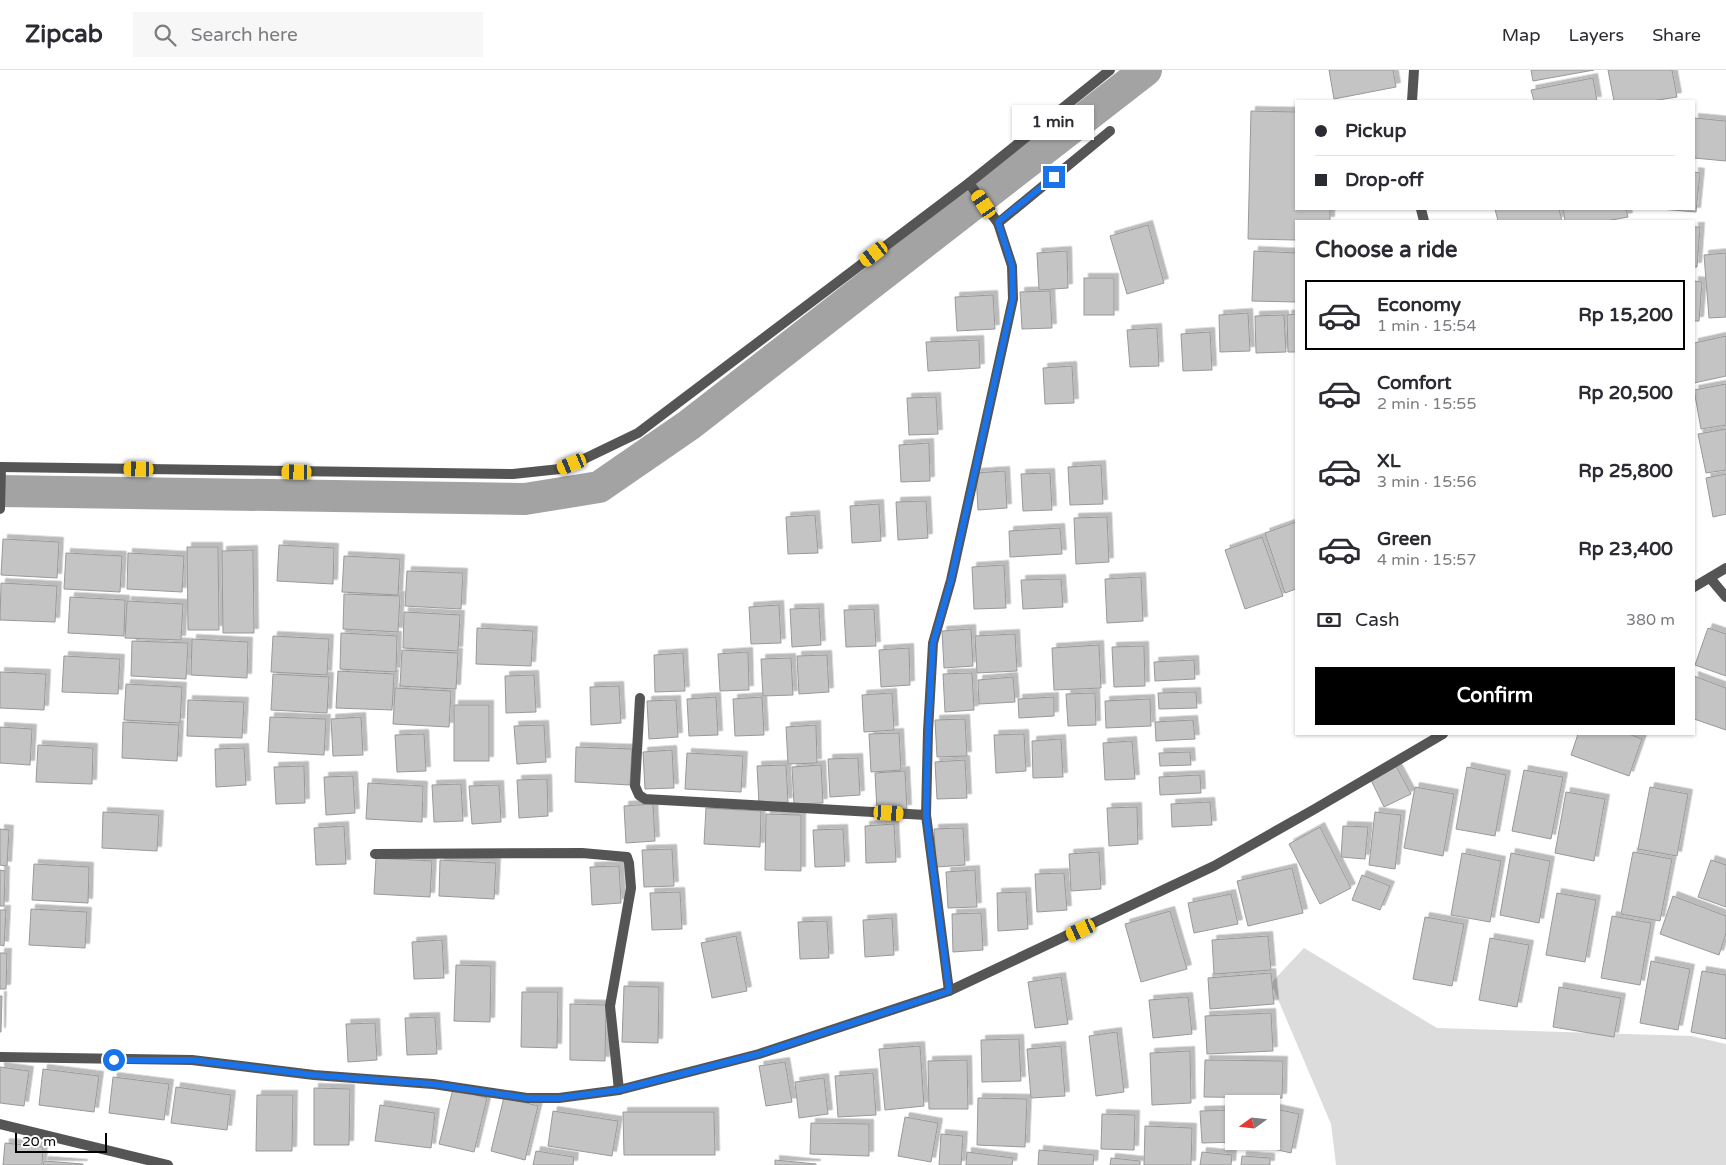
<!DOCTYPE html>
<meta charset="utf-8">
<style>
body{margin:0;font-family:"Varela Round",sans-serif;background:#f7f7f7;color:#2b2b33;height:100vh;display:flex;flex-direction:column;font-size:19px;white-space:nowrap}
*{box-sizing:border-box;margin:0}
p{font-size:16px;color:#7c7c81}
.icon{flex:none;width:28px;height:28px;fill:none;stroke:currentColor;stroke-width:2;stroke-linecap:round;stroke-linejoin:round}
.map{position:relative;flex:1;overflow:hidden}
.panel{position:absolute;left:1295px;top:150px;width:400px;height:515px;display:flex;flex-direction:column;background:#fff;border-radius:0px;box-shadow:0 1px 4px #0004}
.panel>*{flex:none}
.top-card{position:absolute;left:1295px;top:30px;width:400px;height:110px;border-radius:0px;box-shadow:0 1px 4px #0004;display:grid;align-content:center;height:110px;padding:0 20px;background:#fff}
.needle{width:32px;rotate:255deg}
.fabs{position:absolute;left:1225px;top:1025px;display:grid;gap:10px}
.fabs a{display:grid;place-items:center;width:55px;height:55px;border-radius:0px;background:#fff;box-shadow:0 1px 4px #0004;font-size:25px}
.scale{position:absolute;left:15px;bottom:12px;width:92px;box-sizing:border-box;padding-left:5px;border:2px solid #000;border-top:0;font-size:14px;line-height:18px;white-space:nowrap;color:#000;-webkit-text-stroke:4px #fff;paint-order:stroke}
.end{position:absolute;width:22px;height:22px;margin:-11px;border:6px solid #1a73e8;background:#fff;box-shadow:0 0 0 2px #fff}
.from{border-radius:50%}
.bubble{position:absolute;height:35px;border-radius:0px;background:#fff;box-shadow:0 1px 4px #0004;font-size:16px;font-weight:700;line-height:35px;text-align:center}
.car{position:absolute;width:15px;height:30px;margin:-15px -8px;border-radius:6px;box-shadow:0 0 4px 1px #0007;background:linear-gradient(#f5c518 24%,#345 0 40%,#f5c518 0 76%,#345 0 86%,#f5c518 0)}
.top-card b{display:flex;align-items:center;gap:18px;height:48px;font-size:19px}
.top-card b+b{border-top:1px solid #e1e1e2}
.top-card i{width:12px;height:12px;background:#2b2b33}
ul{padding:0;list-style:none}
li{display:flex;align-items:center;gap:15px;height:70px;margin:0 10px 8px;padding:0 10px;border:2px solid transparent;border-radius:0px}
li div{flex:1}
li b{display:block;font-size:19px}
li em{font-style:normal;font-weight:700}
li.current{border-color:#000}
li>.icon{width:45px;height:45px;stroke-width:1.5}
h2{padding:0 20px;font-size:22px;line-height:60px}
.pay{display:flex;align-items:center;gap:12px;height:55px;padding:0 20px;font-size:19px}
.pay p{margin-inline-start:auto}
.button{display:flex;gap:10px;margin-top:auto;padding:10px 20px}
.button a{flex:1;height:58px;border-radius:0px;background:#000;color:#fff;font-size:20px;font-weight:700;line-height:58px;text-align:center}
header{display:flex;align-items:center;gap:30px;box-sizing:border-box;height:70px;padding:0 25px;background:#fff;border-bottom:1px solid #e1e1e2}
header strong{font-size:24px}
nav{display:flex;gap:28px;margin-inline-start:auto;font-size:18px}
.search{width:350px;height:45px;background:#f7f7f7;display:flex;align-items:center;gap:12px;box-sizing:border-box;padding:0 18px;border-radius:0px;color:#7c7c81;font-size:19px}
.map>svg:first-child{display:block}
.green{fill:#dcdcdc}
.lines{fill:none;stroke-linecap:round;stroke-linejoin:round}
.canal{stroke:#a3a3a3;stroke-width:32}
.building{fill:#c4c4c4;stroke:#999;filter:url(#shadow)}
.minor{stroke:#555;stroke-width:10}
.tertiary{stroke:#555;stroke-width:10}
.route{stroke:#1a73e8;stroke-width:6}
</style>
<header>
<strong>Zipcab</strong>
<div class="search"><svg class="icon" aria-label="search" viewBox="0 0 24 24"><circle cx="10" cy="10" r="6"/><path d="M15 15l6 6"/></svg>Search here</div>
<nav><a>Map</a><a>Layers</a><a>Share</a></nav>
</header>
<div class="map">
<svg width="1726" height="1095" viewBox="0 0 1726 1095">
<defs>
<filter id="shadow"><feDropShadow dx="4.5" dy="-4.5" stdDeviation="0" flood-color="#0004"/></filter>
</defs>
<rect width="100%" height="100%" fill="#fff"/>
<!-- green -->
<polygon class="green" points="1304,878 1437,958 1692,966 1726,974 1726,1095 1336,1095 1331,1054 1271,913"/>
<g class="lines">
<!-- canal -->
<polyline class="canal" points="0,421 525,429 599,417 689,355 1146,0"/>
</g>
<!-- building -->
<g class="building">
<polygon points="1329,0 1393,0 1396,17 1334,29"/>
<polygon points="1531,0 1594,0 1533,11"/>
<polygon points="1608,0 1672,0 1677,27 1652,31 1614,31"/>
<polygon points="1593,8 1597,31 1534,31 1531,20"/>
<polygon points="1251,41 1296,42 1296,139 1330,139 1330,151 1296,151 1296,170 1248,169"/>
<polygon points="1694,48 1726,51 1726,91 1694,88"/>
<polygon points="1694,102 1700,103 1696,142 1660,139 1694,139"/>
<polygon points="1495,139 1559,139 1562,151 1498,151"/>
<polygon points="1563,139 1626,139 1628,147 1606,151 1565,151"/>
<polygon points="1148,155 1164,213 1127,224 1110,166"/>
<polygon points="1694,157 1700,157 1697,197 1694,197"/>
<polygon points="1067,181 1068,218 1039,220 1037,183"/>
<polygon points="1254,181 1296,183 1296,232 1252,231"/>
<polygon points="1726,183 1726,247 1709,248 1704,185"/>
<rect x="1084" y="208" width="30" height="37"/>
<polygon points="1694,211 1702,212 1699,251 1694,251"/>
<polygon points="1050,221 1052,258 1022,259 1020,222"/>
<polygon points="993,225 995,259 957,261 955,227"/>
<polygon points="1248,243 1250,281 1220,282 1219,245"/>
<polygon points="1296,244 1296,282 1288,282 1287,245"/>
<polygon points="1284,245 1286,282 1256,283 1255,246"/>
<polygon points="1157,258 1159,296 1130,297 1127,260"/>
<polygon points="1210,262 1212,300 1183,301 1181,264"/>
<polygon points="1726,266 1726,306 1694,313 1694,273"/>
<polygon points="979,270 980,298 928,301 926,272"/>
<polygon points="1072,296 1074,333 1045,334 1043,298"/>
<polygon points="1726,314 1726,355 1701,359 1694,320"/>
<polygon points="936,327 938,364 909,365 907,328"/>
<polygon points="1726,359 1726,400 1706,403 1698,364"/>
<polygon points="929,373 930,411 901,412 899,375"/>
<polygon points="1101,395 1103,434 1070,435 1068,397"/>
<polygon points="1005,401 1007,438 978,440 976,403"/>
<polygon points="1050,403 1052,440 1023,441 1021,404"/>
<polygon points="1726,404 1726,444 1713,447 1706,408"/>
<polygon points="926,431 928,468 898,470 896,432"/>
<polygon points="879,434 881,471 852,473 850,436"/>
<polygon points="815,445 818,483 788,484 786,447"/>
<polygon points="1107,447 1109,492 1076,494 1074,448"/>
<polygon points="1296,452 1296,519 1285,523 1265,463"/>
<polygon points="1060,458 1062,484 1010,487 1009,461"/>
<polygon points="1262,467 1283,526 1245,539 1225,480"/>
<polygon points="3,469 59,472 57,508 1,505"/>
<polygon points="279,475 334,478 333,514 277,511"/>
<polygon points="187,477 218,477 219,560 188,560"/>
<polygon points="253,480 254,563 223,563 222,481"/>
<polygon points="66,483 122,486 120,522 64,519"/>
<polygon points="128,483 184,486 182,522 127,519"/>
<polygon points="344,486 400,489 398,525 342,522"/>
<polygon points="1004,495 1006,538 974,539 972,497"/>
<polygon points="407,501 463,503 461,539 405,536"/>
<polygon points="1141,507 1143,551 1107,553 1105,509"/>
<polygon points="1061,509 1063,537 1023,539 1021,510"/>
<polygon points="1,513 57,516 55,552 0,550"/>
<polygon points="344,524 400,526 398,562 343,559"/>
<polygon points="70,527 125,530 124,566 68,563"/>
<polygon points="127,531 183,534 181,570 125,568"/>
<polygon points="779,535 781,573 751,574 749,537"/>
<polygon points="819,538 821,575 792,577 790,539"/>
<polygon points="874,539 876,576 846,577 844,540"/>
<polygon points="404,542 460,545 458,581 403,578"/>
<polygon points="477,558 533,561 531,596 476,594"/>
<polygon points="1708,558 1726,564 1726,606 1695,595"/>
<polygon points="971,559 973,596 944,598 942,561"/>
<polygon points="341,563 397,566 396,602 340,599"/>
<polygon points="1015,564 1017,601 977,603 975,566"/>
<polygon points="273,566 329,569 327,605 271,602"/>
<polygon points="192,569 248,572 247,608 191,605"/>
<polygon points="132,571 188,573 186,609 131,606"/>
<polygon points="1099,575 1101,618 1054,620 1052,578"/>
<polygon points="1144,576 1145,616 1114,617 1112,577"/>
<polygon points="909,578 910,615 881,617 879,580"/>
<polygon points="402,580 458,583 456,619 400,616"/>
<polygon points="748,582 749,620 720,621 718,584"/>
<polygon points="683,583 685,621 655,622 654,585"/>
<polygon points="827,585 829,622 799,624 797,586"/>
<polygon points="64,586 120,589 118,624 62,622"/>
<polygon points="791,588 793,625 763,626 761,589"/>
<polygon points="1194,590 1195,609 1155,611 1154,592"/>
<polygon points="338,601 394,604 392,640 336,638"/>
<polygon points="0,602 46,604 44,640 0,638"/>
<polygon points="972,603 974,640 945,642 943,604"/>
<polygon points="273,604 329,607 327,643 271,640"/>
<polygon points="534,605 536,642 506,643 505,606"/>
<polygon points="1694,606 1726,618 1726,660 1694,649"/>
<polygon points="1013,607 1015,632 979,634 978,610"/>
<polygon points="126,614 182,617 180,653 124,650"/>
<polygon points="619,616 621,653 591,655 590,617"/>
<polygon points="395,618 451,621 449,657 393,654"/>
<polygon points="1196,622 1197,638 1159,639 1158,623"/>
<polygon points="892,623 894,660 864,662 862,625"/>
<polygon points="1095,623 1096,655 1068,656 1066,624"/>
<polygon points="716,627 718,665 689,666 687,629"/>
<polygon points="762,627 764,665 735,666 733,629"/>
<polygon points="1054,627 1054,646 1019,648 1018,629"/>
<polygon points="1150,629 1151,656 1106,658 1105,631"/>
<polygon points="188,630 244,632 242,668 187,666"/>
<polygon points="676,630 678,667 649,669 647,631"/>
<rect x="454" y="635" width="35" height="56"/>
<polygon points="270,647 326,649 324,685 268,682"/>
<polygon points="361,647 363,685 333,686 331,649"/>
<polygon points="965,649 967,686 937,687 935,650"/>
<polygon points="1193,650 1195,669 1156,671 1155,652"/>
<polygon points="123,652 179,655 177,691 122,688"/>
<polygon points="544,655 546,692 517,694 514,656"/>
<polygon points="816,655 817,693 788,694 786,657"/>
<polygon points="0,657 32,659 30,695 0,693"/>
<polygon points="899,663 901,700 871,702 869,664"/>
<polygon points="424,664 426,701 397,702 395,665"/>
<polygon points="1024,664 1026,701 996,703 994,665"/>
<polygon points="1578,664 1629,664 1642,669 1629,706 1571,685"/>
<polygon points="1061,669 1063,707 1033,708 1032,671"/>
<polygon points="1132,671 1135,709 1105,710 1103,673"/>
<polygon points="38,675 93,678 92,714 36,712"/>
<polygon points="576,677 632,679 630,715 575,712"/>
<polygon points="244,678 246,715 216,717 215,679"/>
<polygon points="672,680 674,718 645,719 643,682"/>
<polygon points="1190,682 1191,695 1160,696 1159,683"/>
<polygon points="687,683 743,686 741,722 685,719"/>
<polygon points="858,688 860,725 830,727 828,689"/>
<polygon points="965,690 967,728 937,729 935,692"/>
<polygon points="786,695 788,732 759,734 757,696"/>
<polygon points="821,695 823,733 794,734 792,697"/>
<polygon points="304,696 305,733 276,734 274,697"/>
<polygon points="1396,696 1411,724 1384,737 1371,710"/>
<polygon points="1467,697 1506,705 1495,766 1456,759"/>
<polygon points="1524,700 1563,707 1551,769 1512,761"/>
<polygon points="905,701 907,739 877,740 875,703"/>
<polygon points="1200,705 1201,723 1160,725 1159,707"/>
<polygon points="353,706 355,743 326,745 324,707"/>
<polygon points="547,709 548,746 519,748 517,710"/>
<polygon points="368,713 423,716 422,752 366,749"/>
<polygon points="461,714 463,751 434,752 432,715"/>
<polygon points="499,715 501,752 472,754 469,716"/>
<polygon points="1415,717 1454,724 1443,786 1404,778"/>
<polygon points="1650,717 1688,724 1677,786 1638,779"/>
<polygon points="1566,722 1605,729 1594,791 1555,783"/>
<polygon points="1210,732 1212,755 1172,757 1171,734"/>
<polygon points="653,734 655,771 626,773 624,736"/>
<polygon points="1137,737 1138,774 1109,776 1107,738"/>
<polygon points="706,738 761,741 760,777 704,774"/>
<polygon points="103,742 159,745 157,781 102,778"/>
<polygon points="1375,742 1401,745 1395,799 1369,795"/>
<polygon points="766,744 801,745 801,801 765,800"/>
<polygon points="894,754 896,792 866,793 865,756"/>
<polygon points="344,756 346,794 316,795 314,758"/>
<polygon points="1343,756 1368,757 1365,789 1341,787"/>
<polygon points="1320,757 1351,818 1320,834 1289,774"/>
<polygon points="963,758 965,795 936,797 934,759"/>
<polygon points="0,759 9,760 7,796 0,795"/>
<polygon points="843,759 845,796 815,797 813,760"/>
<polygon points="672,779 674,816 644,817 642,780"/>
<polygon points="1099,782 1101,819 1071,821 1069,784"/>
<polygon points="1633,782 1672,789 1660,851 1621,844"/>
<polygon points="1462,783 1501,791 1490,852 1451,845"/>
<polygon points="1511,783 1550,791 1539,853 1500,845"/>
<polygon points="376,788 432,791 430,827 374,824"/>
<polygon points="440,790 496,793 494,829 439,826"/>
<polygon points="1711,790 1726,795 1726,837 1698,827"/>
<polygon points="34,794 89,797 88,833 32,830"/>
<polygon points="619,796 621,833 592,835 590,797"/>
<polygon points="1292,798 1303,843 1248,856 1237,811"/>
<polygon points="0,800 5,801 4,836 0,836"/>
<polygon points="975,800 977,837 948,838 946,802"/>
<polygon points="1064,803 1067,840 1037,842 1035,804"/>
<polygon points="1362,805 1390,816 1380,840 1352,830"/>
<polygon points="680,822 682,859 652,860 650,823"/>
<polygon points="1026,822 1028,859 998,861 997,823"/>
<polygon points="1557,823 1596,830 1585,892 1546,885"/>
<polygon points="1231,824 1238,854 1194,863 1188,833"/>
<polygon points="1673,826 1726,846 1726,863 1719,885 1660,864"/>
<polygon points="31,839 87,842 85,878 29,875"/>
<polygon points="0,840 6,840 4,876 0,875"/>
<polygon points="1170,841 1187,899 1141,912 1125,854"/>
<polygon points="981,843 983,880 953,882 952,844"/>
<polygon points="1612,846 1651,853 1640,915 1601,908"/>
<polygon points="1425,847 1464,854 1452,916 1413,909"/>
<polygon points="892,848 894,885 865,887 863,850"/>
<polygon points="827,851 829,888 800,889 798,852"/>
<polygon points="736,866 747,921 712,928 701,873"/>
<polygon points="1268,866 1271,900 1214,904 1212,870"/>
<polygon points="1490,868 1529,875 1517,937 1479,930"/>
<polygon points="442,870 444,908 414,909 412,872"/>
<polygon points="0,883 7,883 6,919 0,919"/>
<polygon points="1651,891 1690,899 1678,960 1640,953"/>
<polygon points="456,895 491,896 490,952 454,951"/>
<polygon points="1702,901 1726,905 1726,969 1691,962"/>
<polygon points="1271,903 1274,934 1210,939 1208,908"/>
<polygon points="1061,907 1068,954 1035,958 1028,912"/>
<polygon points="624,916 659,917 658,973 622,972"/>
<polygon points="1559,917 1621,928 1614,967 1553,957"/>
<polygon points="522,922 558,922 557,978 521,977"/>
<polygon points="0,926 2,926 1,962 0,962"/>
<polygon points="1188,927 1192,964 1153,968 1149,930"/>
<polygon points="570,934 606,935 605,991 570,990"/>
<polygon points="1271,943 1273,981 1207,984 1205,946"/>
<polygon points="435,947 437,984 407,985 405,948"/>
<polygon points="375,953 377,990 348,992 346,954"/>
<polygon points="1117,962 1124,1022 1096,1026 1089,966"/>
<polygon points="1019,969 1021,1011 982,1012 981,970"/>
<polygon points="920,976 924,1036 885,1040 879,979"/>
<polygon points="1061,976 1065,1026 1031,1028 1027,979"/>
<polygon points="1190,981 1191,1033 1152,1035 1150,983"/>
<polygon points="967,990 968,1039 929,1039 928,991"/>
<polygon points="1205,990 1283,991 1282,1028 1204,1027"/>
<polygon points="785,992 792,1032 766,1036 759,996"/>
<polygon points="0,997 29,1001 24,1036 0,1033"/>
<polygon points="43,999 99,1006 94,1042 39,1035"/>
<polygon points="873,1003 876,1045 838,1047 835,1006"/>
<polygon points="113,1007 169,1014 164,1050 109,1043"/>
<polygon points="824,1008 828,1044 799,1048 795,1012"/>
<polygon points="176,1017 231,1025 227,1060 171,1053"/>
<polygon points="314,1018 350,1019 349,1075 314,1075"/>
<polygon points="453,1019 487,1028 474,1082 439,1074"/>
<polygon points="257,1025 293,1025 292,1081 256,1081"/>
<polygon points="504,1027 538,1036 525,1090 491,1081"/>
<polygon points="978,1028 1027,1029 1025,1077 977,1075"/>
<polygon points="380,1035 435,1043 431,1078 375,1071"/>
<polygon points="1271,1038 1299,1044 1291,1083 1243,1072 1271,1071"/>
<polygon points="1234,1040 1234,1071 1237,1072 1202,1073 1200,1041"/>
<polygon points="553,1041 618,1051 612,1086 548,1076"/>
<polygon points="623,1042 714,1042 715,1085 624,1085"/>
<polygon points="1102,1044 1135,1045 1134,1080 1101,1079"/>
<polygon points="905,1047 938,1053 931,1092 898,1086"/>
<polygon points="811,1053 869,1054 869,1086 810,1084"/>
<polygon points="1145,1056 1192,1058 1191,1095 1144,1095"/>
<polygon points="941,1064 963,1066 961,1095 939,1095"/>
<polygon points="5,1073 43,1077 42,1095 3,1095"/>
<polygon points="1039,1080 1094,1085 1093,1095 1038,1095"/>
<polygon points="536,1081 574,1087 573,1095 533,1095"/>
<polygon points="967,1082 1013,1088 1012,1095 966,1095"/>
<polygon points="1202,1082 1232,1085 1231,1095 1200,1095"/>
<polygon points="1242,1086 1270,1088 1270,1095 1241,1095"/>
<polygon points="1111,1088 1140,1091 1140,1095 1110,1095"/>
<polygon points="775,1090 816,1094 816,1095 775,1095"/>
<polygon points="44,1091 83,1094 83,1095 43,1095"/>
</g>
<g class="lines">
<!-- minor -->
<g class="minor">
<polyline points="1412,31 1414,0"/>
<polyline points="1421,139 1424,151"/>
<polyline points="998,153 1110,61"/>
<polyline points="0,397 513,404 560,399 584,389 638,363 969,113 1110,0"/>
<polyline points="0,439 1,397"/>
<polyline points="1710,508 1726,527"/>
<polyline points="1694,517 1726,498"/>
<polyline points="640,628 635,716 639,725 645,729 926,745"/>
<polyline points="375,784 582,783 627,787 629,793 631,818 610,936 619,1020"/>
<polyline points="949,921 926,745 928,661 933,573 951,510 1013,229 1012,196 998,153 969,113"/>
<polyline points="0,987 192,990 314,1005 433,1014 527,1028 559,1028 619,1020 759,984 949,921 1214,796 1313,740 1443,664"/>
</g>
<!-- tertiary -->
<polyline class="tertiary" points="0,1054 168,1095"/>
</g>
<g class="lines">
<!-- route -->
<polyline class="route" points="114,990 192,990 314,1005 433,1014 527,1028 559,1028 619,1020 759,984 949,921 926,745 928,662 933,573 951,510 1013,228 1012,196 998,152 1054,107"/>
</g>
</svg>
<div class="fabs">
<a><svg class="needle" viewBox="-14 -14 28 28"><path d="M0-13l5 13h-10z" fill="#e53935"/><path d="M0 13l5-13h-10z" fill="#7c7c81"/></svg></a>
</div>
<div class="scale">20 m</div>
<i class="end from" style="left:114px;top:990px"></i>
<i class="end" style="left:1054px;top:107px"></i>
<div class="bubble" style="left:1012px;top:35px;width:82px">1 min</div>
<i class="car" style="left:984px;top:134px;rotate:326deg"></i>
<i class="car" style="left:874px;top:184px;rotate:233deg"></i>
<i class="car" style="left:572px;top:394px;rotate:248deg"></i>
<i class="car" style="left:139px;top:399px;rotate:271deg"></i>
<i class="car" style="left:297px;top:402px;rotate:271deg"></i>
<i class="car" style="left:889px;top:743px;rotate:93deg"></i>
<i class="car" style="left:1081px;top:860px;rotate:245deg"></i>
<div class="top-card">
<b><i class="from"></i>Pickup</b>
<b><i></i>Drop-off</b>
</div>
<section class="panel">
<h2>Choose a ride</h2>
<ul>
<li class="current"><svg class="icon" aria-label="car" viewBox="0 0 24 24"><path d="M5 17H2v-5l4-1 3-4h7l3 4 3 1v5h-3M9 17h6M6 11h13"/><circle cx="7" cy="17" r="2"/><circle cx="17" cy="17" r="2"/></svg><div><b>Economy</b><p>1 min · 15:54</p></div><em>Rp 15,200</em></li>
<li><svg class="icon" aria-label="car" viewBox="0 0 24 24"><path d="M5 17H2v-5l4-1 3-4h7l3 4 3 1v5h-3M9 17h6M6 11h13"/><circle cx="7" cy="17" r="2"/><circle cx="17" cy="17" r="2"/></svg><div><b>Comfort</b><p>2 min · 15:55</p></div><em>Rp 20,500</em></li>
<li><svg class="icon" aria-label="car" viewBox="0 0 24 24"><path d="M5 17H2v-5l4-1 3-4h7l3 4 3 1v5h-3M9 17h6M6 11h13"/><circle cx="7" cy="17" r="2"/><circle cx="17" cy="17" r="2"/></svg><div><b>XL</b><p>3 min · 15:56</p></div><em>Rp 25,800</em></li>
<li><svg class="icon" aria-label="car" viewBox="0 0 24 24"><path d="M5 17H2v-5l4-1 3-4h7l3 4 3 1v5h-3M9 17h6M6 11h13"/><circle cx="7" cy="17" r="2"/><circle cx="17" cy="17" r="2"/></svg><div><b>Green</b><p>4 min · 15:57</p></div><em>Rp 23,400</em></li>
</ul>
<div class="pay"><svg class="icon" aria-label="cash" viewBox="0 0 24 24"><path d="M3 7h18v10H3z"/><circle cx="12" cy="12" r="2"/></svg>Cash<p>380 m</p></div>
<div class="button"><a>Confirm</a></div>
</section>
</div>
